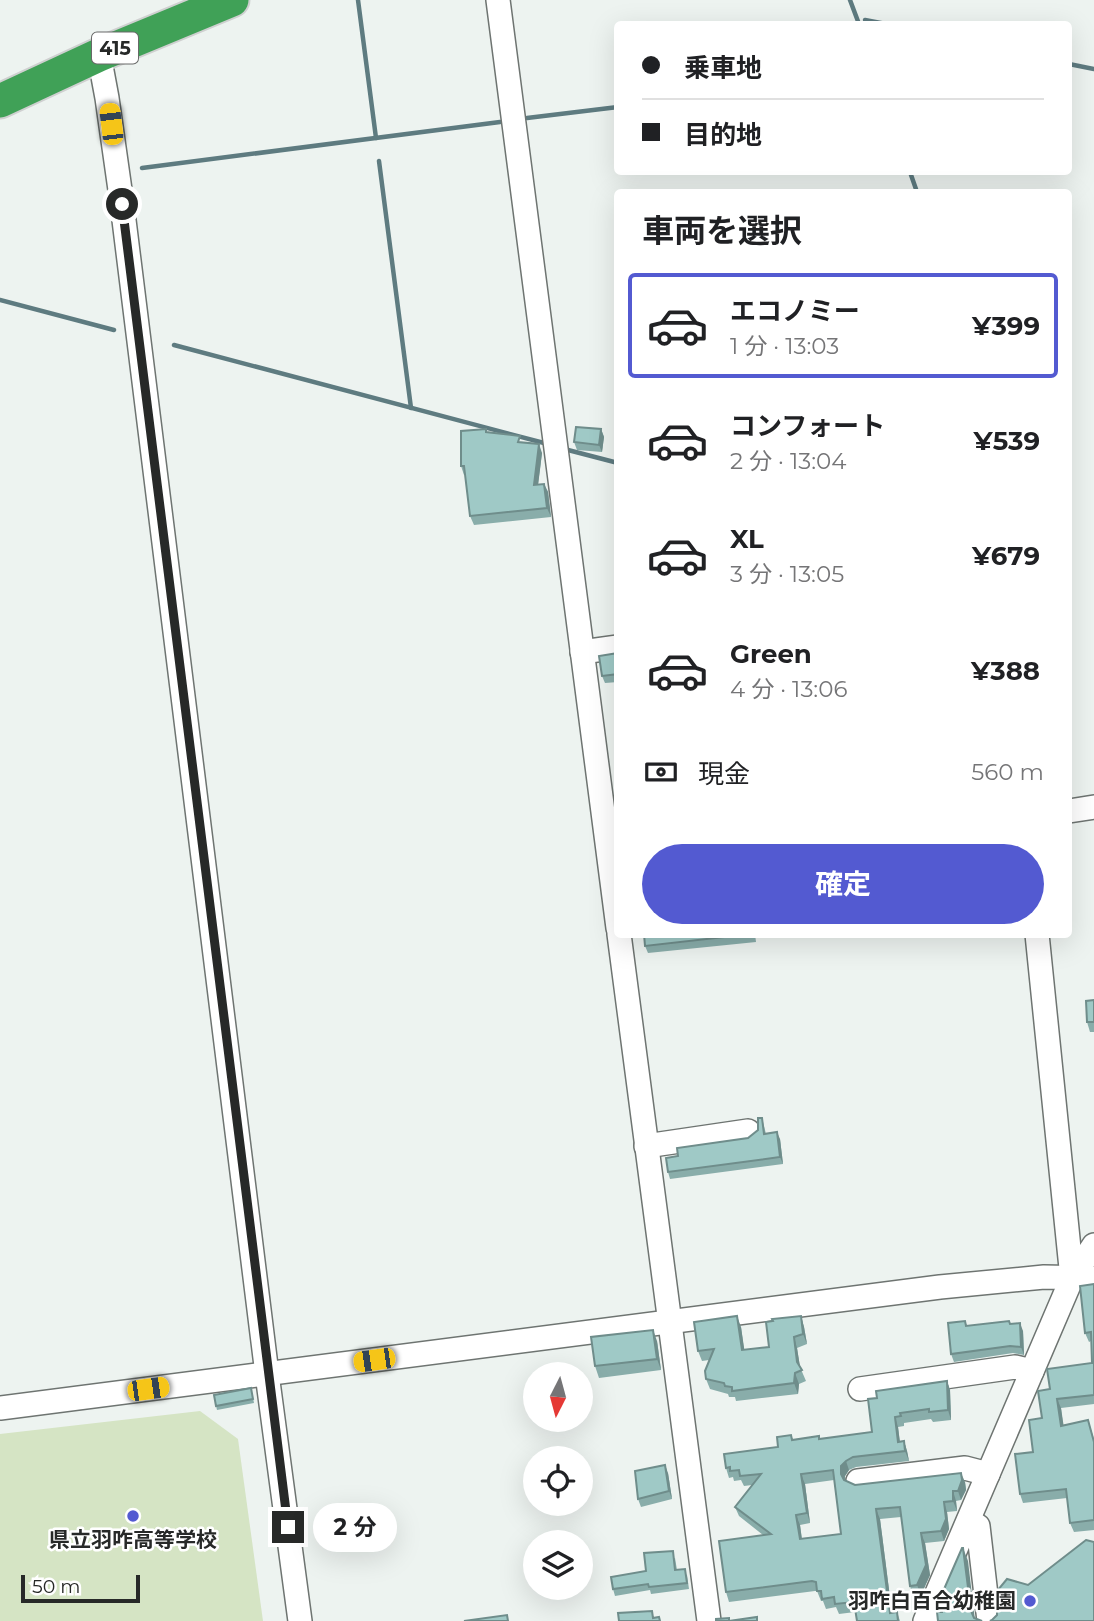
<!DOCTYPE html>
<html lang="ja">
<meta charset="utf-8">
<style>
body{margin:0;font-family:Montserrat,"Noto Sans JP",sans-serif;background:#f6f6f6;color:#202124;height:100vh;display:flex;flex-direction:column;font-size:26px;white-space:nowrap}
*{box-sizing:border-box;margin:0}
p{font-size:23px;color:#757577}
.icon{flex:none;width:38px;height:38px;fill:none;stroke:currentColor;stroke-width:2;stroke-linecap:round;stroke-linejoin:round}
.map{position:relative;flex:1;overflow:hidden}
.panel{position:absolute;left:614px;top:189px;width:458px;height:749px;display:flex;flex-direction:column;background:#fff;border-radius:7px;box-shadow:0 7px 28px #0002}
.panel>*{flex:none}
.hud{position:absolute;left:614px;top:21px;width:458px;height:154px;border-radius:7px;box-shadow:0 7px 28px #0002;display:grid;align-content:center;height:154px;padding:0 28px;background:#fff}
.needle{width:46px;rotate:186deg}
.tools{position:absolute;left:523px;top:1362px;display:grid;gap:14px}
.tools a{display:grid;place-items:center;width:70px;height:70px;border-radius:50%;background:#fff;box-shadow:0 7px 28px #0002;font-size:35px}
.scale{position:absolute;left:21px;bottom:18px;width:119px;box-sizing:border-box;padding-left:7px;border:4px solid #272928;border-top:0;font-size:19px;line-height:24px;white-space:nowrap;color:#272928;-webkit-text-stroke:5px #fff;paint-order:stroke}
.end{position:absolute;width:32px;height:32px;margin:-16px;border:9px solid #272928;background:#fff;box-shadow:0 0 0 4px #fff}
.from{border-radius:50%}
.bubble{position:absolute;height:49px;border-radius:24px;background:#fff;box-shadow:0 7px 28px #0002;font-size:23px;font-weight:700;line-height:49px;text-align:center}
.car{position:absolute;width:21px;height:42px;margin:-21px -10px;border-radius:9px;box-shadow:0 0 5px 2px #0007;background:linear-gradient(#f5c518 24%,#345 0 40%,#f5c518 0 76%,#345 0 86%,#f5c518 0)}
.hud b{display:flex;align-items:center;gap:24px;height:66px;font-size:26px}
.hud b+b{border-top:2px solid #e0e0e0}
.hud i{width:18px;height:18px;background:#202124}
ul{padding:0;list-style:none}
li{display:flex;align-items:center;gap:21px;height:105px;margin:0 14px 10px;padding:0 14px;border:4px solid transparent;border-radius:7px}
li div{flex:1}
li b{display:block;font-size:26px}
li em{font-style:normal;font-weight:700}
li.on{border-color:#535ad1}
li>.icon{width:63px;height:63px;stroke-width:1.5}
h2{padding:0 28px;font-size:32px;line-height:84px}
.pay{display:flex;align-items:center;gap:18px;height:77px;padding:0 28px;font-size:26px}
.pay p{margin-inline-start:auto}
.primary-button{display:flex;gap:14px;margin-top:auto;padding:14px 28px}
.primary-button a{flex:1;height:80px;border-radius:42px;background:#535ad1;color:#fff;font-size:28px;font-weight:700;line-height:80px;text-align:center}
.map>svg:first-child{display:block}
.green{fill:#d5e4c4}
.lines{fill:none;stroke-linecap:round;stroke-linejoin:round}
.stream{stroke:#5e7b80;stroke-width:4.5}
.minor-casing{stroke:#6e7471;stroke-width:26}
.highway-casing{stroke:#cfd0d0;stroke-width:37}
.minor{stroke:#fff;stroke-width:23}
.highway{stroke:#40a157;stroke-width:33}
.wall{fill:#89adaa;fill-rule:evenodd}
.shaded-wall{fill:#6f8d8b}
.building{fill:#9fc9c6;stroke:#6f8d8b;stroke-width:2;fill-rule:evenodd}
.route{stroke:#272928;stroke-width:9}
.poi-dot{fill:#535ad1;stroke:#fff;stroke-width:2.5}
.labels{text-anchor:middle;stroke-width:5;stroke-linejoin:round;paint-order:stroke}
.shield{fill:#fff;stroke:#686968;stroke-width:2}
.shield-label{font-size:19px;font-weight:bold;fill:#272928}
.poi-label{font-size:21px;font-weight:bold;fill:#272928;stroke:#fff}
</style>
<div class="map">
<svg width="1094" height="1621" viewBox="0 0 1094 1621">
<rect width="100%" height="100%" fill="#edf3f0"/>
<!-- green -->
<polygon class="green" points="200,1411 238,1439 263,1621 0,1621 0,1434"/>
<g class="lines">
<!-- stream -->
<g class="stream">
<polyline points="358,0 376,138"/>
<polyline points="850,0 859,24"/>
<polyline points="865,20 886,24"/>
<polyline points="1069,64 1094,69"/>
<polyline points="527,118 618,107"/>
<polyline points="379,161 411,408"/>
<polyline points="142,168 500,122"/>
<polyline points="910,172 917,192"/>
<polyline points="0,300 114,330"/>
<polyline points="174,345 544,443"/>
<polyline points="568,450 618,463"/>
</g>
<defs>
<g id="minor">
<polyline points="498,0 618,928"/>
<polyline points="99,55 107,98 122,204 267,1374 300,1621"/>
<polyline points="582,652 618,647"/>
<polyline points="1069,811 1094,807"/>
<polyline points="619,934 709,1621"/>
<polyline points="1037,934 1072,1278"/>
<polyline points="646,1146 748,1131"/>
<polyline points="860,1389 1015,1367 1032,1371"/>
<polyline points="0,1408 940,1287 1044,1277 1094,1278"/>
<polyline points="858,1481 965,1468 988,1474"/>
<polyline points="969,1520 978,1526 989,1621"/>
<polyline points="925,1621 1072,1278 1094,1245"/>
</g>
<polyline id="highway" points="0,101 99,55 232,0"/>
</defs>
<!-- minor casing -->
<use href="#minor" class="minor-casing"/>
<!-- highway casing -->
<use href="#highway" class="highway-casing"/>
<!-- minor -->
<use href="#minor" class="minor"/>
<!-- highway -->
<use href="#highway" class="highway"/>
</g>
<!-- wall -->
<g class="wall">
<polygon points="486,429 487,432 522,443 542,453 538,484 544,484 548,492 551,517 474,525 470,516 465,475 464,475 461,466"/>
<polygon points="601,429 604,437 602,452 577,450 574,442"/>
<polygon points="618,653 618,682 605,683 602,676"/>
<polygon points="644,934 755,934 756,942 648,953 645,946"/>
<polygon points="1094,1000 1094,1032 1090,1032 1087,1022"/>
<polygon points="762,1118 766,1134 780,1139 783,1164 670,1179 668,1172 678,1156 748,1138 758,1130"/>
<polygon points="1094,1284 1094,1404 1061,1408 1063,1425 1088,1420 1094,1439 1094,1530 1074,1532 1070,1523 1067,1498 1023,1503 1020,1494 1033,1452 1050,1389 1092,1363 1091,1341 1089,1342 1085,1333"/>
<polygon points="801,1316 804,1327 807,1344 797,1348 800,1367 806,1381 799,1384 798,1394 736,1401 735,1397 729,1397 728,1394 710,1389 706,1379 709,1360 702,1361 698,1351 741,1327 744,1350 769,1347"/>
<polygon points="965,1321 967,1326 1009,1321 1011,1324 1023,1331 1024,1355 1013,1353 954,1362 951,1354"/>
<polygon points="657,1341 661,1370 599,1378 595,1366"/>
<path d="M947,1381L950,1390L951,1420L933,1422L931,1419L904,1423V1426L898,1427L900,1442L904,1441L907,1451L909,1461L856,1467L849,1470L845,1476V1480L855,1485L965,1482L966,1490L961,1500L956,1501L957,1511L947,1512L949,1529L944,1541L925,1543L930,1575L921,1595L913,1596L910,1586L901,1517L880,1519L892,1613L897,1612L900,1621H857L855,1612L839,1614L836,1607L826,1609L823,1601H821L817,1591H815L729,1602L726,1592L763,1535L739,1516L735,1507L752,1485L744,1486L741,1480L734,1481L733,1477L729,1478L726,1468L778,1447L791,1435L793,1440L820,1439L872,1432L877,1398ZM834,1480L841,1534L802,1539L800,1525L810,1523L805,1484Z"/>
<polygon points="251,1388 254,1403 217,1410 216,1406"/>
<polygon points="668,1473 672,1499 641,1507 638,1499"/>
<polygon points="675,1558 677,1570 687,1575 689,1589 651,1594 650,1590 615,1596 613,1589 646,1571"/>
</g>
<!-- shaded-wall -->
<g class="shaded-wall">
<polygon points="601,429 604,437 602,452 599,445"/>
<polygon points="539,444 542,453 537,494 534,485"/>
<polygon points="544,484 548,492 551,517 547,508"/>
<polygon points="777,1132 780,1139 783,1164 780,1157"/>
<polygon points="737,1316 741,1327 746,1361 742,1350"/>
<polygon points="801,1316 804,1327 807,1344 803,1334"/>
<polygon points="1020,1323 1023,1331 1024,1355 1021,1347"/>
<polygon points="653,1330 657,1341 661,1370 657,1359"/>
<polygon points="794,1337 797,1348 801,1373 797,1362"/>
<polygon points="795,1373 799,1384 798,1394 794,1383"/>
<polygon points="947,1381 950,1390 951,1420 948,1410"/>
<polygon points="1057,1399 1061,1408 1065,1435 1061,1426"/>
<polygon points="895,1417 898,1427 901,1452 898,1442"/>
<polygon points="904,1441 907,1451 909,1461 905,1451"/>
<polygon points="846,1461 849,1470 845,1476 844,1483 841,1474 841,1466"/>
<polygon points="665,1465 668,1473 672,1499 669,1491"/>
<polygon points="961,1473 965,1482 966,1490 961,1500 958,1491"/>
<polygon points="801,1474 805,1484 810,1523 807,1513"/>
<polygon points="953,1491 956,1501 957,1511 953,1501"/>
<polygon points="944,1502 947,1512 949,1529 944,1541 941,1531"/>
<polygon points="876,1509 880,1519 893,1621 890,1613"/>
<polygon points="796,1515 800,1525 803,1549 800,1539"/>
<polygon points="921,1533 925,1543 930,1575 921,1595 917,1585"/>
<polygon points="963,1548 968,1561 975,1621 971,1611"/>
</g>
<!-- building -->
<g class="building">
<polygon points="576,427 601,429 599,445 574,442"/>
<polygon points="486,429 486,432 520,436 518,442 539,444 534,485 544,484 547,508 470,516 464,466 461,466 461,431"/>
<polygon points="618,653 618,674 602,676 599,656"/>
<polygon points="644,934 751,934 645,946"/>
<polygon points="1094,1000 1094,1022 1087,1022 1086,1001"/>
<polygon points="758,1118 762,1118 764,1134 777,1132 780,1157 668,1172 666,1158 678,1156 677,1148 748,1138 758,1130"/>
<polygon points="1094,1284 1094,1395 1057,1399 1061,1426 1088,1420 1094,1442 1094,1520 1070,1523 1066,1489 1020,1494 1015,1454 1033,1452 1029,1420 1042,1418 1038,1391 1050,1389 1047,1369 1092,1363 1091,1332 1085,1333 1080,1286"/>
<polygon points="737,1316 742,1350 769,1347 766,1322 773,1321 772,1319 801,1316 803,1334 794,1337 797,1362 802,1370 795,1373 794,1383 732,1391 732,1387 725,1386 724,1383 706,1379 705,1371 714,1349 698,1351 694,1322"/>
<polygon points="965,1321 966,1326 1009,1321 1010,1324 1020,1323 1021,1347 1010,1346 951,1354 948,1323"/>
<polygon points="653,1330 657,1359 595,1366 591,1337"/>
<path d="M947,1381L948,1410L929,1412V1409L900,1413L901,1416L895,1417L898,1442L904,1441L905,1451L853,1457L846,1461L841,1466V1474L844,1480L855,1485L961,1473L962,1480L958,1491H953V1501L944,1502L946,1519L941,1531L921,1533L926,1565L917,1585L910,1586L900,1507L876,1509L890,1613L897,1612L898,1621H857L854,1602L835,1604L834,1597L822,1599L821,1591H817L816,1582L812,1581L726,1592L719,1541L771,1534L735,1507L761,1474L740,1476L739,1470L730,1471V1467L726,1468L724,1454L778,1447L777,1437L791,1435L792,1440L819,1436V1439L872,1432L868,1399L877,1398L876,1391ZM833,1470L841,1534L800,1539L796,1515L807,1513L801,1474Z"/>
<polygon points="251,1388 253,1399 216,1406 214,1395"/>
<polygon points="665,1465 669,1491 638,1499 635,1471"/>
<polygon points="1086,1540 1094,1542 1094,1621 990,1621 992,1620 997,1615 997,1591 1007,1579 1028,1585"/>
<polygon points="962,1548 963,1548 971,1611 974,1618 982,1621 938,1621 937,1612 942,1612 941,1596"/>
<polygon points="673,1551 675,1570 685,1569 687,1583 649,1587 648,1584 613,1589 611,1577 646,1571 644,1553"/>
<polygon points="652,1611 653,1618 659,1617 660,1621 619,1621 618,1613"/>
<polygon points="507,1615 508,1621 464,1621"/>
<polygon points="757,1617 757,1621 716,1621 716,1619 729,1618 729,1621"/>
</g>
<g class="lines">
<!-- route -->
<polyline class="route" points="122,204 288,1527"/>
</g>
<!-- markers -->
<g class="poi-dot">
<circle cx="133" cy="1516" r="7"/>
<circle cx="1030" cy="1601" r="7"/>
</g>
<g class="labels">
<!-- shield labels -->
<rect class="shield" x="92" y="32.5" width="46" height="31" rx="5"/>
<g class="shield-label">
<text x="115" y="55">415</text>
</g>
<!-- poi labels -->
<g class="poi-label">
<text x="133" y="1547">県立羽咋高等学校</text>
<text x="1016" y="1608" text-anchor="end">羽咋白百合幼稚園</text>
</g>
</g>
</svg>
<div class="tools">
<a><svg class="needle" viewBox="-14 -14 28 28"><path d="M0-13l5 13h-10z" fill="#e53935"/><path d="M0 13l5-13h-10z" fill="#757577"/></svg></a>
<a><svg class="icon" aria-label="locate" viewBox="0 0 24 24"><circle cx="12" cy="12" r="6"/><path d="M12 2v4M12 18v4M2 12h4M18 12h4"/></svg></a>
<a><svg class="icon" aria-label="layers" viewBox="0 0 24 24"><path d="M12 4l9 5-9 5-9-5zM3 14l9 5 9-5"/></svg></a>
</div>
<div class="scale">50 m</div>
<i class="end from" style="left:122px;top:204px"></i>
<i class="end" style="left:288px;top:1527px"></i>
<div class="bubble" style="left:313px;top:1503px;width:84px">2 分</div>
<i class="car" style="left:111px;top:124px;rotate:353deg"></i>
<i class="car" style="left:374px;top:1360px;rotate:262deg"></i>
<i class="car" style="left:148px;top:1389px;rotate:82deg"></i>
<div class="hud">
<b><i class="from"></i>乗車地</b>
<b><i></i>目的地</b>
</div>
<section class="panel">
<h2>車両を選択</h2>
<ul>
<li class="on"><svg class="icon" aria-label="car" viewBox="0 0 24 24"><path d="M5 17H2v-5l4-1 3-4h7l3 4 3 1v5h-3M9 17h6M6 11h13"/><circle cx="7" cy="17" r="2"/><circle cx="17" cy="17" r="2"/></svg><div><b>エコノミー</b><p>1 分 · 13:03</p></div><em>¥399</em></li>
<li><svg class="icon" aria-label="car" viewBox="0 0 24 24"><path d="M5 17H2v-5l4-1 3-4h7l3 4 3 1v5h-3M9 17h6M6 11h13"/><circle cx="7" cy="17" r="2"/><circle cx="17" cy="17" r="2"/></svg><div><b>コンフォート</b><p>2 分 · 13:04</p></div><em>¥539</em></li>
<li><svg class="icon" aria-label="car" viewBox="0 0 24 24"><path d="M5 17H2v-5l4-1 3-4h7l3 4 3 1v5h-3M9 17h6M6 11h13"/><circle cx="7" cy="17" r="2"/><circle cx="17" cy="17" r="2"/></svg><div><b>XL</b><p>3 分 · 13:05</p></div><em>¥679</em></li>
<li><svg class="icon" aria-label="car" viewBox="0 0 24 24"><path d="M5 17H2v-5l4-1 3-4h7l3 4 3 1v5h-3M9 17h6M6 11h13"/><circle cx="7" cy="17" r="2"/><circle cx="17" cy="17" r="2"/></svg><div><b>Green</b><p>4 分 · 13:06</p></div><em>¥388</em></li>
</ul>
<div class="pay"><svg class="icon" aria-label="cash" viewBox="0 0 24 24"><path d="M3 7h18v10H3z"/><circle cx="12" cy="12" r="2"/></svg>現金<p>560 m</p></div>
<div class="primary-button"><a>確定</a></div>
</section>
</div>
